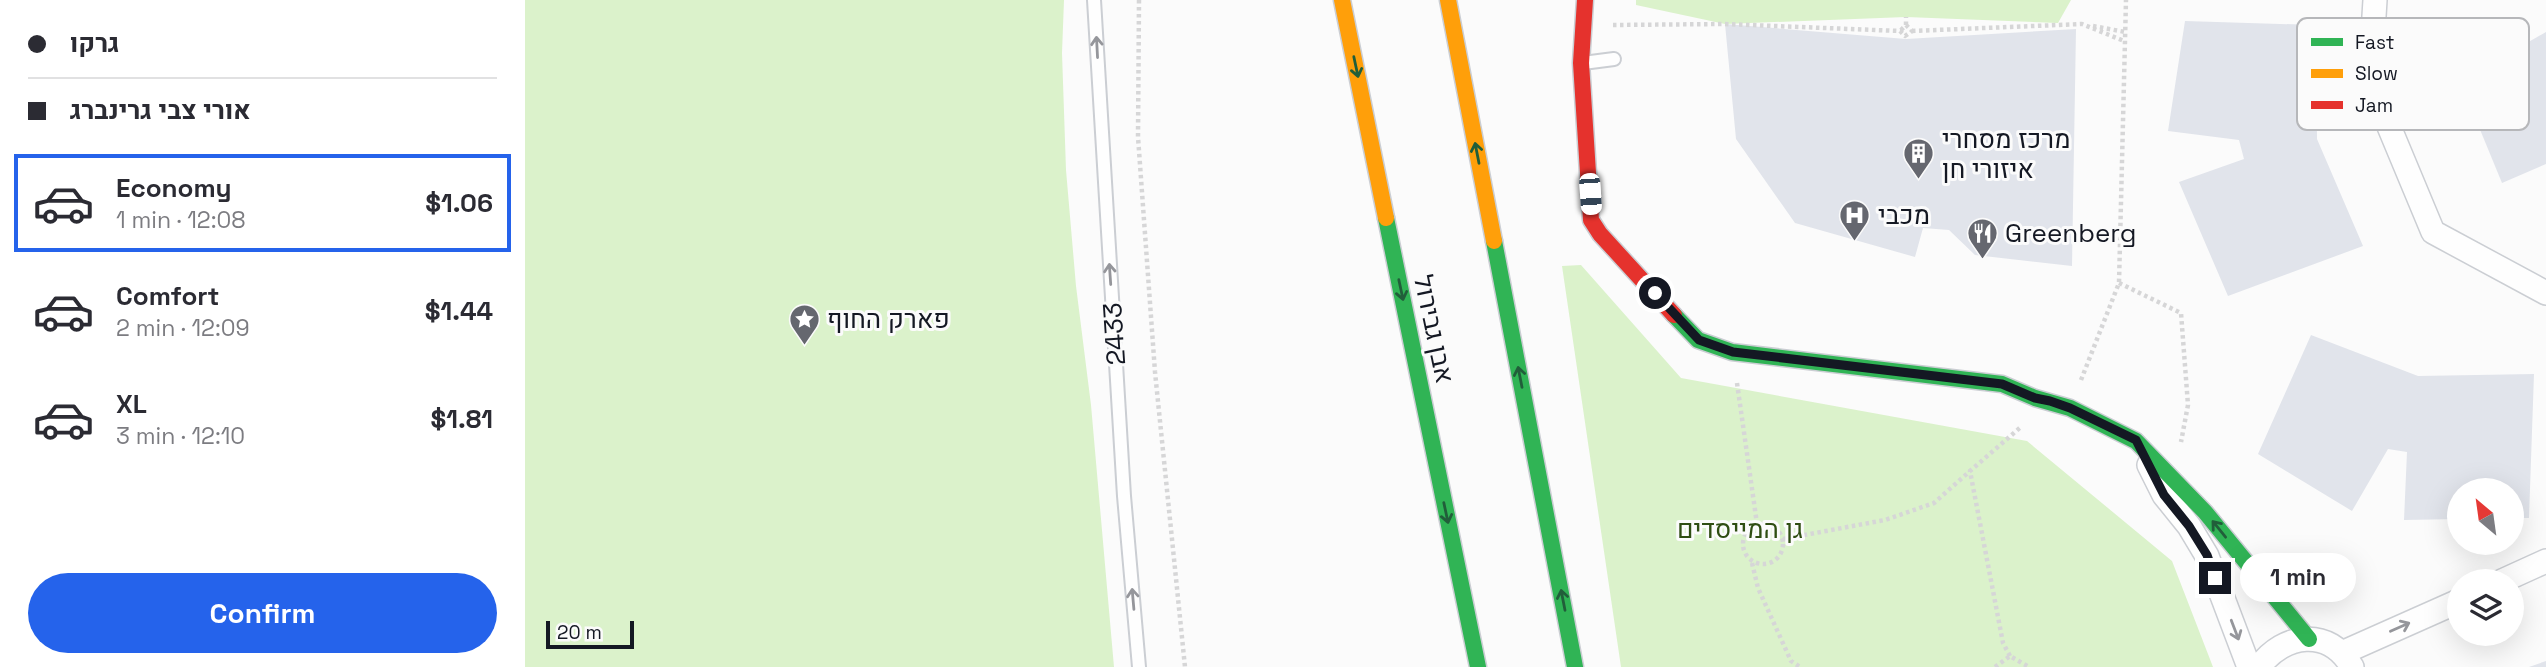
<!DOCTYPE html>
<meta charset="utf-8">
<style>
body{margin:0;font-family:"Space Grotesk",Heebo,sans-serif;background:#f7f7f7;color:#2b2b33;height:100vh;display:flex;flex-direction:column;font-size:26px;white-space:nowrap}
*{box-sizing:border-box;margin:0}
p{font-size:23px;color:#7c7c81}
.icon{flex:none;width:38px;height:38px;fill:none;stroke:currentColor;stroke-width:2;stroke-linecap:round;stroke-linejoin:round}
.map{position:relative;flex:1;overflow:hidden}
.side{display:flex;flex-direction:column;background:#fff;width:525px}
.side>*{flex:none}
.guide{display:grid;align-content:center;height:154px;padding:0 28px;background:#fff}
.needle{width:46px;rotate:331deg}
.controls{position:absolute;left:1922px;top:478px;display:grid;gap:14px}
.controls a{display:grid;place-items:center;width:77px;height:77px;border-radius:50%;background:#fff;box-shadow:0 7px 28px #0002;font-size:35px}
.scale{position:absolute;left:21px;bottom:18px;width:88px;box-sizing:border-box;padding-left:7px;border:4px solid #141823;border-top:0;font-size:19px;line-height:24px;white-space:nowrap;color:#141823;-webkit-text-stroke:5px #fbfbfb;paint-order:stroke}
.end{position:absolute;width:32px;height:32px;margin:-16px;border:9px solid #141823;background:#fff;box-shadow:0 0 0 4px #fff}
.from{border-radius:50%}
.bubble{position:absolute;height:49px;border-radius:24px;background:#fff;box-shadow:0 7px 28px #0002;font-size:23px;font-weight:700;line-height:49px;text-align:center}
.car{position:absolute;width:21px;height:42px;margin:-21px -10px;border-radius:9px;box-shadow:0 0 5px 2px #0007;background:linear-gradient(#fff 24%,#345 0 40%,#fff 0 76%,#345 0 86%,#fff 0)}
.guide b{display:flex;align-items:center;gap:24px;height:66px;font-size:26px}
.guide b+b{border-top:2px solid #e1e1e2}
.guide i{width:18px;height:18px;background:#2b2b33}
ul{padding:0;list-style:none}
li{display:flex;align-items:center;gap:21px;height:98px;margin:0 14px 10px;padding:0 14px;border:4px solid transparent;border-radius:0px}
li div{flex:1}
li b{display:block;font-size:26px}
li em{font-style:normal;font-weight:700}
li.on{border-color:#2563eb}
li>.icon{width:63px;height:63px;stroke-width:1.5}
.button{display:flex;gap:14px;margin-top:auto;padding:14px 28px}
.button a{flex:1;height:80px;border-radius:42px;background:#2563eb;color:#fff;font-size:28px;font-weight:700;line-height:80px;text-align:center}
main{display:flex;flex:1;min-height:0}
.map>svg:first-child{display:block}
.green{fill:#dbf2cb}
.building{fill:#e1e4eb}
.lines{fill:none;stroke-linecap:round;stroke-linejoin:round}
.lane-casing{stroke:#cbced3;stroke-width:16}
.street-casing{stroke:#cbced3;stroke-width:26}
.fast-casing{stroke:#cbced3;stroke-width:19}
.slow-casing{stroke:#cbced3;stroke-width:19}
.jam-casing{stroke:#cbced3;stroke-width:19}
.path{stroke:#d6d6d7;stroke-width:4.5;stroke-dasharray:3.5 3.5;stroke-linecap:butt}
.lane{stroke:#fefefe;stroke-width:12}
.street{stroke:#fefefe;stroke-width:23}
.fast{stroke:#30b455;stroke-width:16}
.slow{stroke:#ff9f0a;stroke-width:16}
.jam{stroke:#e5322d;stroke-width:16}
.oneway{stroke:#95969b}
.oneway2{stroke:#215e3a}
.route{stroke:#141823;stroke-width:9}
.labels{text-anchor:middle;stroke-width:6;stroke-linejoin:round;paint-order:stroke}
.poi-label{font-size:26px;fill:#141823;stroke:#fbfbfb;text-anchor:start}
.street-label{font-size:26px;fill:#141823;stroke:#fbfbfb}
.park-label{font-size:26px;fill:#2f4e12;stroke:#fbfbfb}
.key{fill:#fbfbfb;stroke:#b6b7ba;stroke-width:2}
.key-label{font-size:19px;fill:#141823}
</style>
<main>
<section class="side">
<div class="guide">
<b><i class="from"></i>גרקו</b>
<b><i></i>אורי צבי גרינברג</b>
</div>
<ul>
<li class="on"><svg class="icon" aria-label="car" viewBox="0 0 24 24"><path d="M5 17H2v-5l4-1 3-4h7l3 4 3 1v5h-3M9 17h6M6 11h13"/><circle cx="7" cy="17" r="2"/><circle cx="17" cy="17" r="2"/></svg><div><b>Economy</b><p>1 min · 12:08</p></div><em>$1.06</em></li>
<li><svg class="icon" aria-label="car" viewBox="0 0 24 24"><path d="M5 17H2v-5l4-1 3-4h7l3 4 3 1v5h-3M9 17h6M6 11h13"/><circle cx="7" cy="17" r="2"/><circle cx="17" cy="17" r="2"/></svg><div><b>Comfort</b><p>2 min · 12:09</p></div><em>$1.44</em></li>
<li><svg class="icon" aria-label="car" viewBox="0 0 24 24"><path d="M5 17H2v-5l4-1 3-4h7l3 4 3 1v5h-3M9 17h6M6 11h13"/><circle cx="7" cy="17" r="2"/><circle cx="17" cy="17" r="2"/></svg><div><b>XL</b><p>3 min · 12:10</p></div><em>$1.81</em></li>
</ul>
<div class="button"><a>Confirm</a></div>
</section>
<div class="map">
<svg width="2021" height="667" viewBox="0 0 2021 667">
<rect width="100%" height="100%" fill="#fbfbfb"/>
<!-- green -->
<g class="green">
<polygon points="0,0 539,0 537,53 541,170 551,286 566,405 589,667 0,667"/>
<polygon points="1111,0 1546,0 1533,23 1381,17 1200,24 1111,5"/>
<polygon points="1056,265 1156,378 1502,441 1647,561 1688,667 1096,667 1037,266"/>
</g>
<!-- building -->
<g class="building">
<polygon points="1660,21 1791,25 1792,139 1838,246 1703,296 1654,182 1719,159 1714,140 1643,131"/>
<polygon points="1200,24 1381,39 1551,29 1547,266 1450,255 1424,230 1398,228 1390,257 1270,223 1211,139"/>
<polygon points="2021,32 2021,164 1977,183 1935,81"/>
<polygon points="1786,335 1893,376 2009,374 2004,518 1986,518 1986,490 1934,490 1934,519 1879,520 1882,452 1863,449 1827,511 1733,454"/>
<polygon points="2021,661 2021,667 2004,667"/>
</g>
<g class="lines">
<defs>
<g id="lane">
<polyline points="569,0 599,496 614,667"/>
<polyline points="1058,63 1089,59"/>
</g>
<g id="street">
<polyline points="1850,0 1845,81 1908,232 2021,293"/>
<polyline points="1624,465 1639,495 1664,526 1682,556 1724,667"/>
<polyline points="1977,581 2021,561"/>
<polyline points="1817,653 1934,601"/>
<path d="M1734,667C1759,633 1804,627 1827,667"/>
</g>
<g id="fast">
<polyline points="861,218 953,667"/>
<polyline points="969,241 1050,667"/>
<polyline points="1149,315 1173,340 1207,352 1477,384 1510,398 1545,408 1611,441 1680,512 1784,639"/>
</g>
<g id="slow">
<polyline points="817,0 861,218"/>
<polyline points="923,0 969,241"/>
</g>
<polyline id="jam" points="1060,0 1056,63 1066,220 1075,234 1149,315"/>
</defs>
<!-- lane casing -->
<use href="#lane" class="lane-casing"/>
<!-- street casing -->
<use href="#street" class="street-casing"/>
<!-- fast casing -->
<use href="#fast" class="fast-casing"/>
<!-- slow casing -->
<use href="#slow" class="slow-casing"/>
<!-- jam casing -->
<use href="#jam" class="jam-casing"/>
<!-- path -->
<g class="path">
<polyline points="614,0 613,137 630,372 660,667"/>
<polyline points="1088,25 1200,24 1375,31 1380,36 1387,31 1381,25 1375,31"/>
<polyline points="1381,25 1381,17"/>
<polyline points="1568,26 1600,32"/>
<polyline points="1387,31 1557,24 1599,41"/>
<polyline points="1594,283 1656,313 1663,405 1656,442"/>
<polyline points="1556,380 1594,283 1601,0"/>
<polyline points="1212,383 1232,524"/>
<circle cx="1238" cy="544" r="20"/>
<polyline points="1258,539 1360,520 1409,503 1445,471"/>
<polyline points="1227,563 1233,588 1266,661 1275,667"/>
<polyline points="1485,656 1478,643 1445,471 1497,426"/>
<polyline points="1470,667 1485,656 1504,667"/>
</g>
<!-- lane -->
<use href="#lane" class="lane"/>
<!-- street -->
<use href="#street" class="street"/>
<!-- fast -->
<use href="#fast" class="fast"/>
<!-- slow -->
<use href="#slow" class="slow"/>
<!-- jam -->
<use href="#jam" class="jam"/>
</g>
<!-- one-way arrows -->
<defs><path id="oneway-shaft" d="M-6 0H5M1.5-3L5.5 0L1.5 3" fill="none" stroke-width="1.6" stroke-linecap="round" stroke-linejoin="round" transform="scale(1.75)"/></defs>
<g class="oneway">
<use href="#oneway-shaft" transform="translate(572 47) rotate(-93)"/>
<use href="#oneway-shaft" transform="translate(585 274) rotate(-94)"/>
<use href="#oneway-shaft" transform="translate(608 599) rotate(-95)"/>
<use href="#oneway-shaft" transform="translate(1875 627) rotate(-24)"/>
<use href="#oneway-shaft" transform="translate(1710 630) rotate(69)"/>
</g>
<g class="oneway2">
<use href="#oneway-shaft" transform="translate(831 67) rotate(78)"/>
<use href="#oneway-shaft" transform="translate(952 153) rotate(-101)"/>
<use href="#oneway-shaft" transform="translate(876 290) rotate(78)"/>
<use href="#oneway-shaft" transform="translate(995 377) rotate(-101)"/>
<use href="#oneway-shaft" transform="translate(921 513) rotate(78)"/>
<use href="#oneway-shaft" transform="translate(1694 529) rotate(-129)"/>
<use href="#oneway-shaft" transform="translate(1038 600) rotate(-101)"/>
</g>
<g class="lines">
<!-- route -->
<polyline class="route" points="1130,293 1174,340 1208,352 1477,384 1510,398 1525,401 1545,408 1611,440 1639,495 1664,526 1682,555 1690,578"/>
</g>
<!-- icons -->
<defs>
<symbol id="building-pin" viewBox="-11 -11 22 30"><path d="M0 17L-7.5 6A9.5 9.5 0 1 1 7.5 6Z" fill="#65676f" stroke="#fbfbfb"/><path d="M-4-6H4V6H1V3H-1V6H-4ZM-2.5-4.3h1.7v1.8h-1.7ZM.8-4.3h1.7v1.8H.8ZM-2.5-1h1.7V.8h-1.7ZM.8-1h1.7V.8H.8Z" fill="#fff"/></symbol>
<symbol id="hospital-pin" viewBox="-11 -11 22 30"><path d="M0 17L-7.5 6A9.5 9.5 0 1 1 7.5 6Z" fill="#65676f" stroke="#fbfbfb"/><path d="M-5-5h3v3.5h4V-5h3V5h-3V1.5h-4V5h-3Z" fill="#fff"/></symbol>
<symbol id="restaurant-pin" viewBox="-11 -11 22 30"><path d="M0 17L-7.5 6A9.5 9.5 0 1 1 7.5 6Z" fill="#65676f" stroke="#fbfbfb"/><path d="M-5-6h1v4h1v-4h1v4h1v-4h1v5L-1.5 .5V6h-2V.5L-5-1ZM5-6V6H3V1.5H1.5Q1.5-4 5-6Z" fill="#fff"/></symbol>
<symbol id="sight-pin" viewBox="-11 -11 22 30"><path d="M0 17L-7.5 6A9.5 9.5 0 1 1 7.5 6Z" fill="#65676f" stroke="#fbfbfb"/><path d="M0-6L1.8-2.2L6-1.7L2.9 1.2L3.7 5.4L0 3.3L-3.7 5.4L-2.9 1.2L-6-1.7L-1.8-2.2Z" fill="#fff"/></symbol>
</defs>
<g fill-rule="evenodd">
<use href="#building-pin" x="1376" y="136" width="35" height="47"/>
<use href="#hospital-pin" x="1312" y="198" width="35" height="47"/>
<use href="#restaurant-pin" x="1440" y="216" width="35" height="47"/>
<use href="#sight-pin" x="262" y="302" width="35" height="47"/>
</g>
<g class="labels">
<!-- poi labels -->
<g class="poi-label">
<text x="1417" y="148">מרכז מסחרי<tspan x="1417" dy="30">איזורי חן</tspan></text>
<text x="1353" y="224">מכבי</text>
<text x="1480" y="242">Greenberg</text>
<text x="302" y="328">פארק החוף</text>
</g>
<!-- street labels -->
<g class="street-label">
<text transform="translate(909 329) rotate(78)" y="9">אבן גבירול</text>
<text transform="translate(589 334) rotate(-94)" y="9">2433</text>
</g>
<!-- park labels -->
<g class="park-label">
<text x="1215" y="538">גן המייסדים</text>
</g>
</g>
<!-- legend -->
<rect x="1772" y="18" width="232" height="112" rx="10" class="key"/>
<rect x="1786" y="38" width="32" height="8" fill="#30b455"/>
<rect x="1786" y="69" width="32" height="9" fill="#ff9f0a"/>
<rect x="1786" y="101" width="32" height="8" fill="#e5322d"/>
<g class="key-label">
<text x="1830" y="49">Fast</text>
<text x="1830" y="80">Slow</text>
<text x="1830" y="112">Jam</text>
</g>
</svg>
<div class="controls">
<a><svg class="needle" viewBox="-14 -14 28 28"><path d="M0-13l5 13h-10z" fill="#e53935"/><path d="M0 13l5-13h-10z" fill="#7c7c81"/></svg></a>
<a><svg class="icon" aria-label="layers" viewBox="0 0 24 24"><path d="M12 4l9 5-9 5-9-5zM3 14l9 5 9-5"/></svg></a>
</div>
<div class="scale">20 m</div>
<i class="end from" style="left:1130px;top:293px"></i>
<i class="end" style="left:1690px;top:578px"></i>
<div class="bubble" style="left:1715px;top:553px;width:116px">1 min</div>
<i class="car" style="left:1065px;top:194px;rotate:176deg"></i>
</div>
</main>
